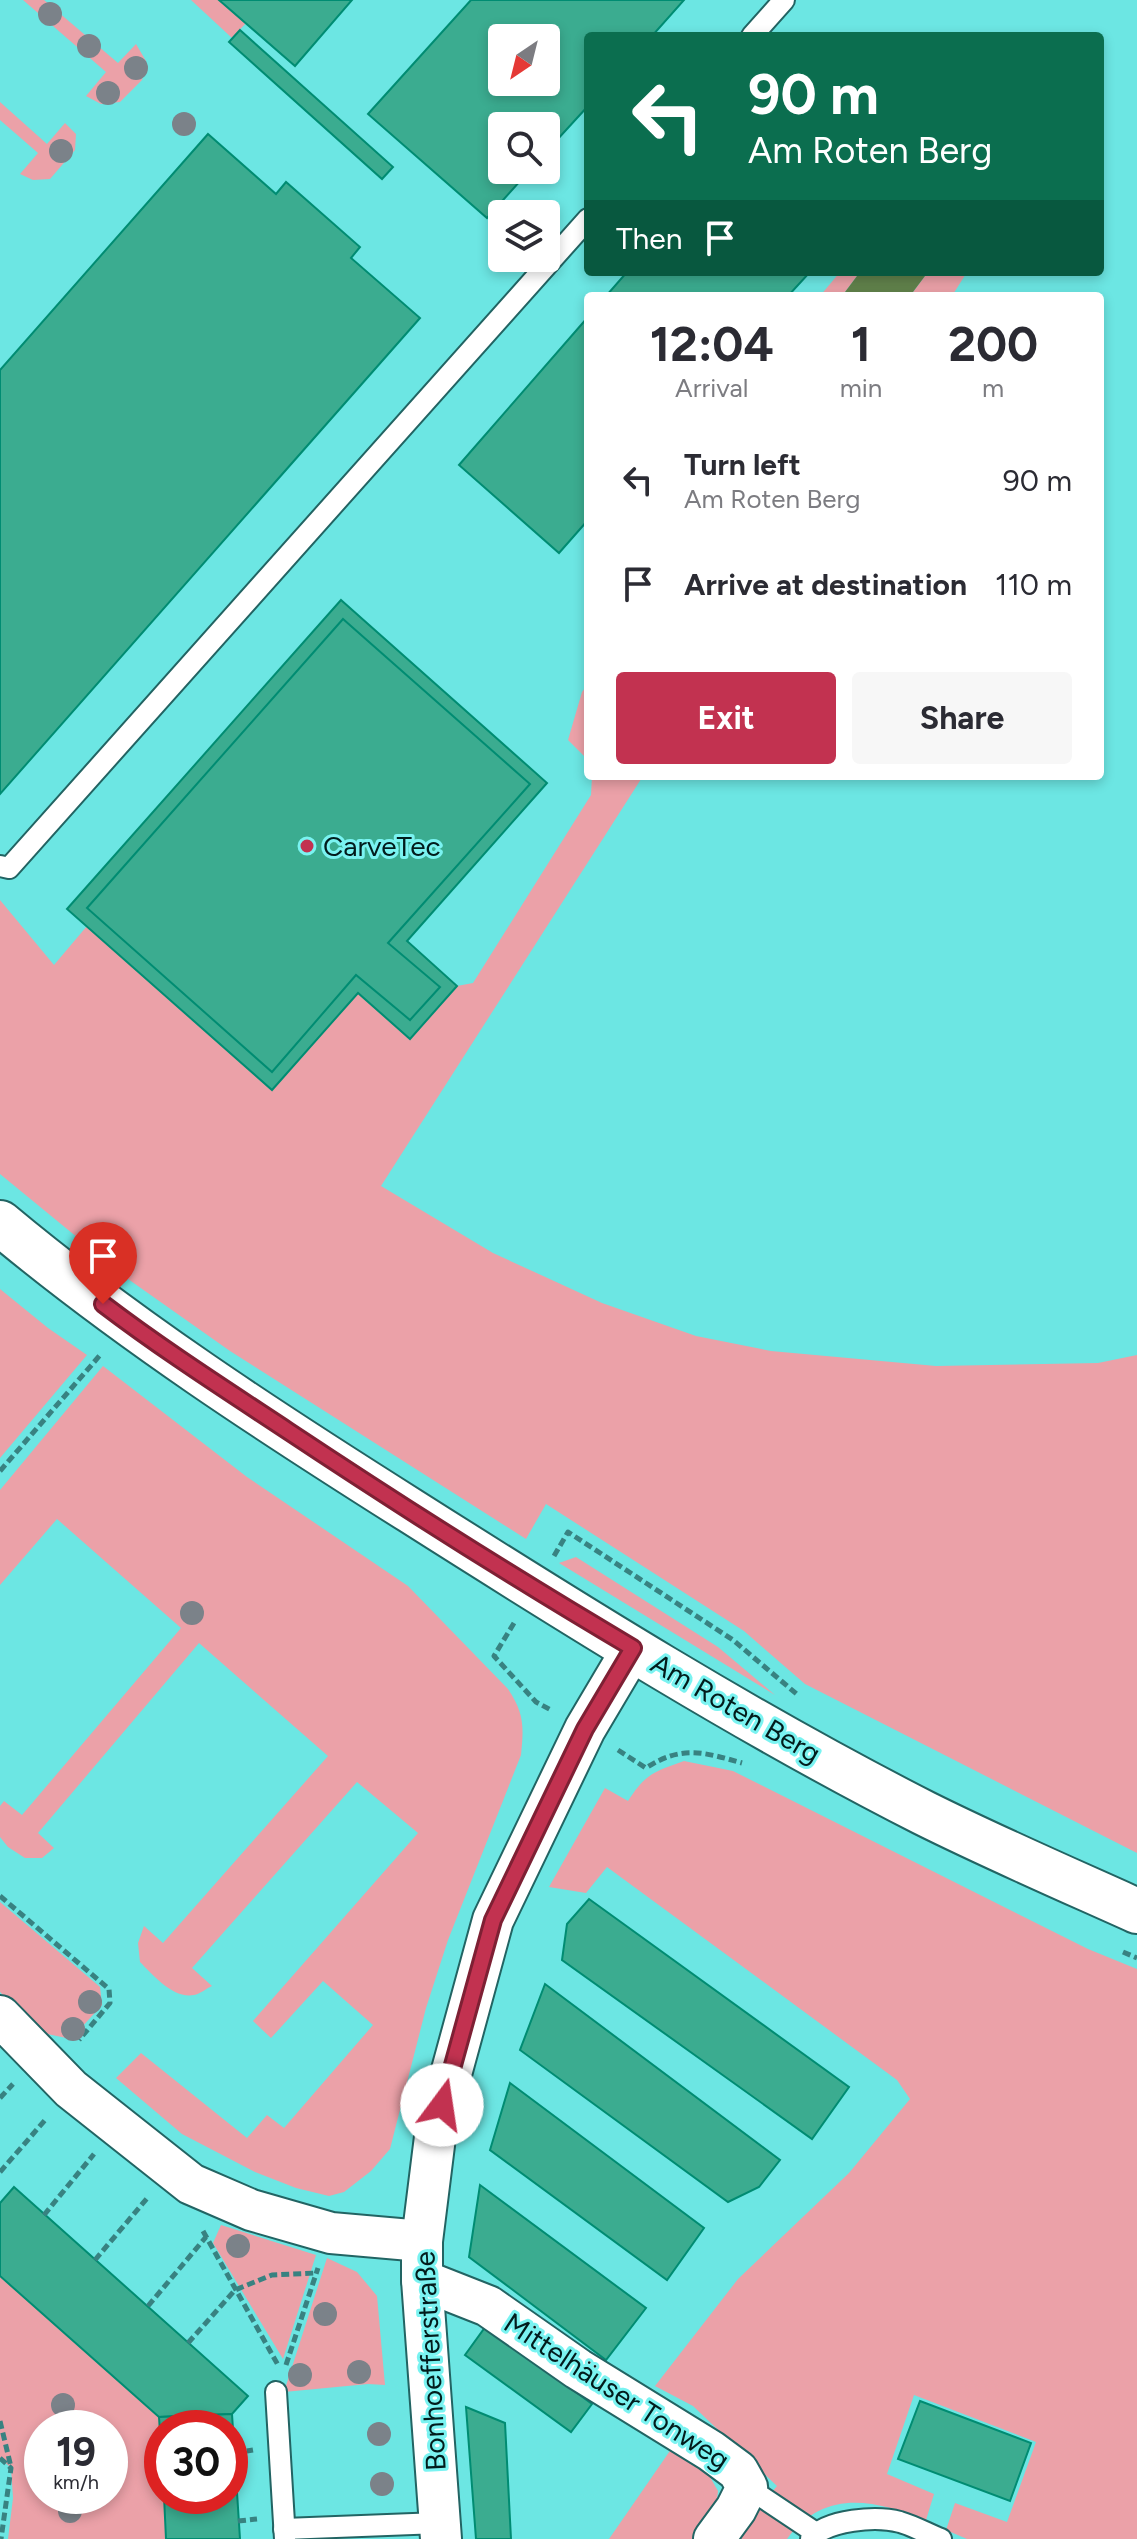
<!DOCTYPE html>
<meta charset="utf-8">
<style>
:root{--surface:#fff;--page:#f7f7f7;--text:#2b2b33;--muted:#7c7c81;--accent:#c23250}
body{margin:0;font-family:Figtree,sans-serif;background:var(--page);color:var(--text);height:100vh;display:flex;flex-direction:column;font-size:30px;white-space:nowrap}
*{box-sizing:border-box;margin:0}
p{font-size:26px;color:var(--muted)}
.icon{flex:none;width:44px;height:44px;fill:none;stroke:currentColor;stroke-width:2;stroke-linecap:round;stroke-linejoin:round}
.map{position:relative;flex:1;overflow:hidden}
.details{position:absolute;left:584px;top:292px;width:520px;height:488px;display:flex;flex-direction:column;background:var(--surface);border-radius:8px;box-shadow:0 4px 12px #0003}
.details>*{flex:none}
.guide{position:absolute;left:584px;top:32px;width:520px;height:244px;border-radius:8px;box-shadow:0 4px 12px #0003;background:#0b6e4f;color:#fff;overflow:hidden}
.needle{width:52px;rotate:215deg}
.buttons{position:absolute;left:488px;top:24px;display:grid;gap:16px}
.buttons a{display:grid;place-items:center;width:72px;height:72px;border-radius:8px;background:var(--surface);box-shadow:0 4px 12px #0003;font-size:40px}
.speed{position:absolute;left:24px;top:2410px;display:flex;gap:16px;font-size:40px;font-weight:700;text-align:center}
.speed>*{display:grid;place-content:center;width:104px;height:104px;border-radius:50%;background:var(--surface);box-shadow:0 4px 12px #0003;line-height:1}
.speed small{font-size:20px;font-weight:400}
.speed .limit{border:12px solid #d22;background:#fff;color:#111}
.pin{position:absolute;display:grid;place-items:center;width:68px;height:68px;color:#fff;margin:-82px -34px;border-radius:50% 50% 50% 0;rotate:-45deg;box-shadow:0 0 8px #0007}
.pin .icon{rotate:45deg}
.me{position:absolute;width:88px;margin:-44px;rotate:14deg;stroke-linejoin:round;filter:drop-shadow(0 0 6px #0008)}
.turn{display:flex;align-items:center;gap:28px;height:168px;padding:0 32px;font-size:36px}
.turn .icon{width:104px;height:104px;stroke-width:2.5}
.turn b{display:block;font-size:56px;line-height:68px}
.then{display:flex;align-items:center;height:76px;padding:0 32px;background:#0003;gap:16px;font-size:30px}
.eta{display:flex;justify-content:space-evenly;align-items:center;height:136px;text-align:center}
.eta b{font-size:48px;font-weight:700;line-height:56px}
.primary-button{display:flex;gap:16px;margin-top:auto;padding:16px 32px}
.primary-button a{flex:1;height:92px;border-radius:8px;background:var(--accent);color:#fff;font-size:32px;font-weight:700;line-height:92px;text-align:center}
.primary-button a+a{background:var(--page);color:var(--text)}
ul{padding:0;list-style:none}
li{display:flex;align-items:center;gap:24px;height:104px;padding:0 32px}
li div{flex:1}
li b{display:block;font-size:30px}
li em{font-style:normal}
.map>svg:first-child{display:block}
.green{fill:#eba1a8;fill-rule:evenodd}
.water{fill:#61824b}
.building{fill:#3bac90;stroke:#008c72;stroke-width:2;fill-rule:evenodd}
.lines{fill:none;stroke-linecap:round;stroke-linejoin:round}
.service-casing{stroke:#226463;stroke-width:24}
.minor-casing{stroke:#226463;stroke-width:44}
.secondary-casing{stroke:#226463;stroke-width:48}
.path{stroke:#388281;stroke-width:5;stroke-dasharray:8 4;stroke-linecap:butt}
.service{stroke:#fff;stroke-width:20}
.minor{stroke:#fff;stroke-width:40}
.secondary{stroke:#fff;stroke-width:44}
.tree{fill:#7b8289}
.route-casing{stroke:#7e2034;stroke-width:20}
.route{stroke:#c23250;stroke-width:14}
.poi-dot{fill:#c23250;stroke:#7af3f1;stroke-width:3}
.labels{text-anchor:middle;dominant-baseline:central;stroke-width:6;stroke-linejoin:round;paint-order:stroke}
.poi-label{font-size:28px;fill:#021c1c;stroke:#7af3f1;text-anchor:start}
.street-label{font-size:28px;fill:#021c1c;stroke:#7af3f1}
</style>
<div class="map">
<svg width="1137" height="2539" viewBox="0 0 1137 2539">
<rect width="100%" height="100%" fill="#6ce6e3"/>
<g class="green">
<path d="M23,0H44L118,63L136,44L146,61L142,80L120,102L101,104L86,96L106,72Z"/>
<path d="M191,0H219L246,23L232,38Z"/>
<path d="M0,102L47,144L65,123L76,134L75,150L50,179L33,180L20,174L38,153L0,120Z"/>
<path d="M840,272H860L842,296H820Z"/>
<path d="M928,272H967L952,296H910Z"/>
<path d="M588,684V760L568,740L582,692Z"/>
<path d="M592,776H643L381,1186L493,1253L602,1303L696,1336L771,1351L936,1366L1098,1363L1137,1355V1853L805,1684L744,1631L546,1504L526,1539L230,1351L128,1279L0,1174V900L54,965L87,926L272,1089L358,993L411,1038L457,986L473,983L591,795Z"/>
<path d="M0,1289L48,1328L87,1355L0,1458Z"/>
<path d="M103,1366L247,1477L408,1586L508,1689C524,1713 524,1726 521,1755L448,1940L426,2008L390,2149L371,2171L344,2192L329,2196L296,2188L255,2172L182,2134L116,2078L141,2053L247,2138L267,2115L284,2128L373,2025L323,1981L271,2038L253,2021L418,1833L357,1782L192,1968L212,1986C207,1988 200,1994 194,1995C173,1999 153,1975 140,1962L138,1943L144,1926L163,1943L328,1756L199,1643L38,1833L54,1848L42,1858H25L8,1847L0,1837V1806L4,1801L22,1815L181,1628L57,1519L0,1585V1490Z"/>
<path d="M576,1557L718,1647L775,1695L559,1563Z"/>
<path d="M684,1761L733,1771L1088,1949L1137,1969V2539H967L946,2530L955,2503L1007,2522L1036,2442L914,2395L887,2474L934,2494L926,2520C874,2500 825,2488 787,2539H733L777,2486L693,2406L655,2386L738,2279L849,2173L910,2099L897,2080L607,1867L586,1893L549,1887L605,1788L628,1801C646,1773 654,1772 684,1761Z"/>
<path d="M0,1902L100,1987L102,2005L71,2039L38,2032L0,1992Z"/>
<path d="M221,2225L316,2255L283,2359L213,2243Z"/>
<path d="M327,2258L357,2272L377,2296L385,2385L368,2384L284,2392Z"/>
<path d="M0,2276L159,2417L162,2496H164L166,2539H8L13,2498L11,2468L0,2458ZM42,2428H110V2496H42Z"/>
<path d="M674,2445L702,2463L718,2491L715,2516L699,2539H609Z"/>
</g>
<path class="water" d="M860,272H928L910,296H842Z"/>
<g class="building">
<path d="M219,0H352L295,66Z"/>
<path d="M471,0H684L652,36H588V106L546,152V126H502V170H530L487,218L368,114ZM502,38H546V82H502Z"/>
<path d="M240,30L393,167L382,179L229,42Z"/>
<path d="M208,134L276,194L286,182L360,247L351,258L420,318L0,794V370Z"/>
<path d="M627,272H810L788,296H606Z"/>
<path d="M588,317V520L559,553L459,465Z"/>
<path d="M341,600L547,783L407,941L457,986L410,1039L358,993L272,1090L67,909Z"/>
<path d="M343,619L530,784L388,943L440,987L410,1020L356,975L272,1072L87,908Z"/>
<path d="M589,1899L849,2087L812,2139L562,1960L567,1924Z"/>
<path d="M545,1984L780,2160L759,2187L728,2202L520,2050Z"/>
<path d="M510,2083L704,2228L667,2280L490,2150Z"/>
<path d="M480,2185L646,2308L606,2360L469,2257Z"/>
<path d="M14,2187L248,2396L232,2414L159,2417L0,2276V2203Z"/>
<path d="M486,2326L592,2404L571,2432L465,2355Z"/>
<path d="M920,2401L1031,2443L1010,2501L898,2459Z"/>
<path d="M466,2407L505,2423L511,2539H476Z"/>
<path d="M232,2414L240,2539H166L164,2496H230V2428H162V2463L159,2417Z"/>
</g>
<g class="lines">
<defs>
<g id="service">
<path d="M752,36L784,0"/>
<path d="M0,866L9,868L588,219"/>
<path d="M276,2392L285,2539"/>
<path d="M747,2487L816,2533"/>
<path d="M284,2529L439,2523"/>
<path d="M811,2539C827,2519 877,2516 900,2522C914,2526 928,2534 941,2539"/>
</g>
<g id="minor">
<path d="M0,2016L71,2089L191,2184L251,2210L331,2233L422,2241"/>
<path d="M422,2280L488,2306L578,2369L711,2451L738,2471L747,2487L736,2509L714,2539"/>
<path d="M441,2539L422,2280V2241L436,2129L493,1920L585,1729L633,1648"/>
</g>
<path id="secondary" d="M0,1223C128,1330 270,1422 411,1511C578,1617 747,1723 924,1813C994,1848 1066,1879 1137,1911"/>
</defs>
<use href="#service" class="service-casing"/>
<use href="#minor" class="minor-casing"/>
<use href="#secondary" class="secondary-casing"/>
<g class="path">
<path d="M0,1471L101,1354"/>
<path d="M554,1556L568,1532L733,1640L799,1696"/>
<path d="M514,1623L494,1656L536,1702L551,1710"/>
<path d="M618,1750L646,1768C681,1745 704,1752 742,1763"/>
<path d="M0,1896L109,1989L110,2003L79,2040"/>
<path d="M1123,1952L1137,1958"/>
<path d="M0,2098L13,2084"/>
<path d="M0,2172L46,2119"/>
<path d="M44,2215L94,2154"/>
<path d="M203,2231L278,2365"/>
<path d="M95,2260L149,2196"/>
<path d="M148,2306L206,2237"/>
<path d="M188,2343L235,2290L272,2275L316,2273"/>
<path d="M286,2365L318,2268"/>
<path d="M0,2421L11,2467"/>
<path d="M235,2453L253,2450"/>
<path d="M0,2458L11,2468L1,2539"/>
<path d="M238,2521L257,2519"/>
</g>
<use href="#service" class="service"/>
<use href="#minor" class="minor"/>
<use href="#secondary" class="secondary"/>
</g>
<g class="tree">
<circle cx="50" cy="14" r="12"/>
<circle cx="89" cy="46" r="12"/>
<circle cx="136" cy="68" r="12"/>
<circle cx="108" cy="93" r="12"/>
<circle cx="184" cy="124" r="12"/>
<circle cx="61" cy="151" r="12"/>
<circle cx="192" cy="1613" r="12"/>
<circle cx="90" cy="2002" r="12"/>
<circle cx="73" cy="2029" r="12"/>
<circle cx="238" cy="2246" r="12"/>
<circle cx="325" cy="2314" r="12"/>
<circle cx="359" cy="2372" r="12"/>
<circle cx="300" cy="2375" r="12"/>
<circle cx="63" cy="2405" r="12"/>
<circle cx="379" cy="2434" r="12"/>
<circle cx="382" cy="2484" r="12"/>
<circle cx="70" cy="2511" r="12"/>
</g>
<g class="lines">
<defs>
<path id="route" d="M103,1304C162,1349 226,1390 288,1431C401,1506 516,1579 633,1648L585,1729L493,1920L442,2105"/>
</defs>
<use href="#route" class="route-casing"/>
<use href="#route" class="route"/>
</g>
<circle class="poi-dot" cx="307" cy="846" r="8"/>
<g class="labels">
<g class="poi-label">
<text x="323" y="846">CarveTec</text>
</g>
<g class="street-label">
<text transform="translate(736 1708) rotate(30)">Am Roten Berg</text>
<text transform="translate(430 2361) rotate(-93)">Bonhoefferstraße</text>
<text transform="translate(617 2391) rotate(33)">Mittelhäuser Tonweg</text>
</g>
</g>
</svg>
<div class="buttons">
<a><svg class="needle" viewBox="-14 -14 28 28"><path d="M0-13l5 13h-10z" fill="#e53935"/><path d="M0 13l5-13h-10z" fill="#7c7c81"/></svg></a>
<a><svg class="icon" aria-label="search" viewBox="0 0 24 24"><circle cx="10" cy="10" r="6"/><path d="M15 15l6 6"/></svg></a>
<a><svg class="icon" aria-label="layers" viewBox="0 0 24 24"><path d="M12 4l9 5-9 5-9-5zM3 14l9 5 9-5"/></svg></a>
</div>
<div class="speed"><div>19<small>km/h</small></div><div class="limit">30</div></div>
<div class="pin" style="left:103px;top:1304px;background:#d93025"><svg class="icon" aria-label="arrive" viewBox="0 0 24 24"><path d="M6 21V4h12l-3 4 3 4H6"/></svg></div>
<svg class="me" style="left:442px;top:2105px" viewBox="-20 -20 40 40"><circle r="19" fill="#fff"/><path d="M0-13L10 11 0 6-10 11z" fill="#c23250"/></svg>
<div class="guide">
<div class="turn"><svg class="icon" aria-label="left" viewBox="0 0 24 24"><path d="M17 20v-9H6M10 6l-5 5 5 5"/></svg><div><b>90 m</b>Am Roten Berg</div></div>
<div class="then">Then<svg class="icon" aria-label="arrive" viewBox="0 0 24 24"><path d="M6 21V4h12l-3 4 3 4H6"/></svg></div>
</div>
<section class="details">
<div class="eta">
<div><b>12:04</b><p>Arrival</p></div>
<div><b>1</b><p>min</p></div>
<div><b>200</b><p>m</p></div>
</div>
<ul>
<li><svg class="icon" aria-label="left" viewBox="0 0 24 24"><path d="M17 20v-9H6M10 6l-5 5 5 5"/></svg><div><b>Turn left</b><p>Am Roten Berg</p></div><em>90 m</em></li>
<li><svg class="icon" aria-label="arrive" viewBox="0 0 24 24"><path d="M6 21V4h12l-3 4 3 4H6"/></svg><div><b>Arrive at destination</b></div><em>110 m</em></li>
</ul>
<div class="primary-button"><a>Exit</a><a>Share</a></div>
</section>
</div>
